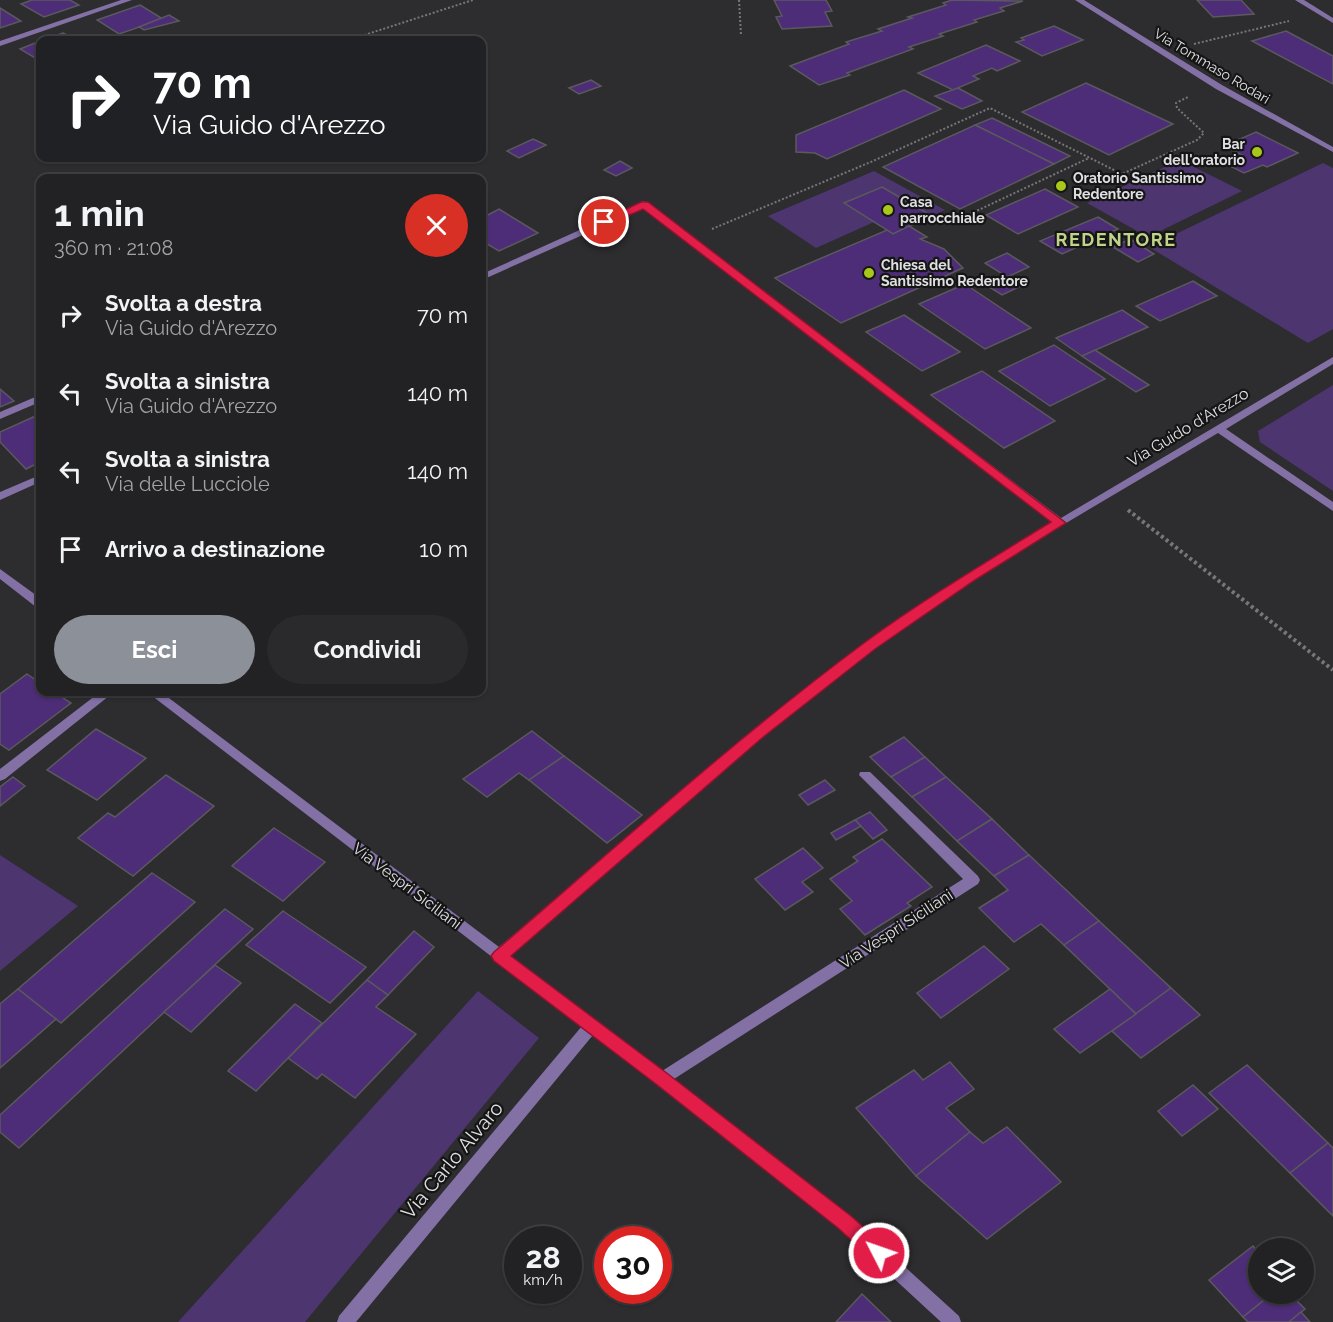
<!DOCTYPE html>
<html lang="it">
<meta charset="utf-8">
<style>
:root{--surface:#222123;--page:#2a292b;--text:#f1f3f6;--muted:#a2a3a6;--line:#3f3e41;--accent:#8c9099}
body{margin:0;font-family:Raleway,sans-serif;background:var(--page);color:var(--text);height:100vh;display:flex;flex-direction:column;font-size:22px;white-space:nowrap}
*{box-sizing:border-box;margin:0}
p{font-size:20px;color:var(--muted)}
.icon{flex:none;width:33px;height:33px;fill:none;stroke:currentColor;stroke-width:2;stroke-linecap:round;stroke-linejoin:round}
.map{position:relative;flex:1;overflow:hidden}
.panel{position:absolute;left:36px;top:174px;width:450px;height:522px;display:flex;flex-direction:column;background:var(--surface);border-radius:12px;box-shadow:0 2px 4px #0004,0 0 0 2px var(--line)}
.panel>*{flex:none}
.hud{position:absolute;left:36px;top:36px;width:450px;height:126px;border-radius:12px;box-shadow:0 2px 4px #0004,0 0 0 2px var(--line);background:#202124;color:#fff;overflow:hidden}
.tools{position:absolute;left:1248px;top:1238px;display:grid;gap:12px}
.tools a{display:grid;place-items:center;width:66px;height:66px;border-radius:50%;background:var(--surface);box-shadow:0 2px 4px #0004,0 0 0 2px var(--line);font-size:30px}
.speed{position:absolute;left:504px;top:1226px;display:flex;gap:12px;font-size:30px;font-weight:700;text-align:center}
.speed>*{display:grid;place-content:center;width:78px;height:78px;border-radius:50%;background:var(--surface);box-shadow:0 2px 4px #0004,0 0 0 2px var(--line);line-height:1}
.speed small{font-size:15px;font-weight:400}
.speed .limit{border:9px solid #d22;background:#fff;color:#111}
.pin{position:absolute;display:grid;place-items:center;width:51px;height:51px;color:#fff;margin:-26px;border:3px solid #fff;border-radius:50%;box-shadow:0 2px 6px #0007}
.me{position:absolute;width:66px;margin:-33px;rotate:311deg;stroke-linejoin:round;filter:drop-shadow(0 0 4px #0008)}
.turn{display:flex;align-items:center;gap:21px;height:126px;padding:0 18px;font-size:27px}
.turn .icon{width:78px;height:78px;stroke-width:2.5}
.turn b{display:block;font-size:42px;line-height:51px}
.round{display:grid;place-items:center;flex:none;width:63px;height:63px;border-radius:32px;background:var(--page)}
.head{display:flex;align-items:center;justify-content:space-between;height:102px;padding:0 18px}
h1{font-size:36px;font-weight:700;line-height:45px}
.action{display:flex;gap:12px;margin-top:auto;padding:12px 18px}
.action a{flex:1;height:69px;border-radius:36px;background:var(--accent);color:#fff;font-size:24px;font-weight:700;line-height:69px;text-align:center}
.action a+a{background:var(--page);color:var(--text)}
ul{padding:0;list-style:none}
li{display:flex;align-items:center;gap:18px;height:78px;padding:0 18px}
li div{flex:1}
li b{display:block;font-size:22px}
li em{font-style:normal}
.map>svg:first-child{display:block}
.green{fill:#4d366f}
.building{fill:#4d2d77;stroke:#5a595d;stroke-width:1.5}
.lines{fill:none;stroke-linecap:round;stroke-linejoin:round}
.path-far1{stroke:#777679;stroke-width:2;stroke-dasharray:2 2;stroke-linecap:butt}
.path{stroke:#777679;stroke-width:4;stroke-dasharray:3 3;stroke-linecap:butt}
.lane{fill:#8370a5;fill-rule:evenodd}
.street{fill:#8370a5;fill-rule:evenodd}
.route{fill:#e11d48;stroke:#92132f;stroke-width:1.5}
.poi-dot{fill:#a9c71b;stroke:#151516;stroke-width:2}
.labels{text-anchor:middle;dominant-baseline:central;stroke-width:4.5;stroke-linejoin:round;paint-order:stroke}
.far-street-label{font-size:14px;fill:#e0dfe1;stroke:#151516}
.far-poi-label{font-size:14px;font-weight:bold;fill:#e0dfe1;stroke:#151516;text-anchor:start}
.street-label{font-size:16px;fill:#e0dfe1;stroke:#151516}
.far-district-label{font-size:18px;font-weight:bold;letter-spacing:1.5px;fill:#c0d388;stroke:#151516}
.near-street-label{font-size:20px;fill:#e0dfe1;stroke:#151516}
</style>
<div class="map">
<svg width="1333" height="1322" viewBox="0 0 1333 1322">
<rect width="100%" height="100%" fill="#2d2c2f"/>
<g class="green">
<path d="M1180,160L1242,191L1148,237L1087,203Z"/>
<path d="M1323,163L1333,168V329L1308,343L1149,247Z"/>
<path d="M874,171L945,210L932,216L882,187L844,203L874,222L816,248L768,216Z"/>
<path d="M1333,385V491L1260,442L1258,431Z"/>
<path d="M0,855L78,906L0,971Z"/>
<path d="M478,991L539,1038L305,1322H178Z"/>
</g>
<g class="building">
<path d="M32,0H70L79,5L44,17L21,4Z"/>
<path d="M774,0H826L832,11L825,12L832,26L782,29L776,17L782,16Z"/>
<path d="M952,0L1023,1L1000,8L1004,11L974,20L977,22L939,34L943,36L909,47L913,49L847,73L850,75L819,85L790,66L849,44L846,42L882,31L878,29L912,18L908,17L946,5L943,3Z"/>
<path d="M1197,0H1241L1254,14L1213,17Z"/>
<path d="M140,5L163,19L119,34L97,20Z"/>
<path d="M0,8L21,21L0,28Z"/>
<path d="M169,15L179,21L144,30L139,27Z"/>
<path d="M1054,26L1083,40L1042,56L1016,42L1024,40L1021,38Z"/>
<path d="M1286,31L1333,56V84L1252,41Z"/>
<path d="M63,33L76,40H42Z"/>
<path d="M40,41V61L20,49Z"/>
<path d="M986,45L1020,61L997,71L992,68L973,76L979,79L953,90L918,73Z"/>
<path d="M591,80L601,86L579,94L569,88Z"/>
<path d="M1086,83L1173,124L1109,155L1022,112Z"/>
<path d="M958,88L982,101L962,109L935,96Z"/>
<path d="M904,90L941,109L827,159L815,153L796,152V135Z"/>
<path d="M992,118L1070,156L1054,164L975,125Z"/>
<path d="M975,125L1054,164L960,209L883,167Z"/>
<path d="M1256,132L1298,153L1267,167L1263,165L1244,173L1224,163L1242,155L1224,146Z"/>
<path d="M533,139L546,145L519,158L507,151Z"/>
<path d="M620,161L632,168L616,176L604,170Z"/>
<path d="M882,187L932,216L893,234L844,203Z"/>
<path d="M1045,189L1078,207L1018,234L986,215Z"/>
<path d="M499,209L538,233L499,251L482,241V218Z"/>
<path d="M1098,217L1118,229L1062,254L1040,241Z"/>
<path d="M909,226L927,237L920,239L944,249L963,268L841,323L775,278L887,230L893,234Z"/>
<path d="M1130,239L1154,254L1138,262L1113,247Z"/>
<path d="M1007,253L1029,267L1007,277L985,263Z"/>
<path d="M1009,279L1021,286L1002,295L991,288Z"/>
<path d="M1193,281L1217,296L1160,321L1136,306Z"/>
<path d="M965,284L1031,328L985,349L919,304Z"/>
<path d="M1122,310L1148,327L1082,356L1056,338Z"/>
<path d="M904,315L960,352L922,371L866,332Z"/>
<path d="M1054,345L1105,379L1050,406L999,371Z"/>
<path d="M1095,350L1149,385L1136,392L1082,356Z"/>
<path d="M982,371L1055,421L1004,448L931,395Z"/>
<path d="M0,389L14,401L0,407Z"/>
<path d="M40,414V462L26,469L0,442V432Z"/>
<path d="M27,674L40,683V692H54L71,703L9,750L0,744V694Z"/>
<path d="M96,729L146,758L97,800L47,770Z"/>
<path d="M532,731L564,756L529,780L519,773L487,797L463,779Z"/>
<path d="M904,737L925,757L891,777L870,757Z"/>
<path d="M564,756L642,815L607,843L529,780Z"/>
<path d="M925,757L946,777L912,797L891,777Z"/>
<path d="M166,775L214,806L133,876L78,838L108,813L115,817Z"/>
<path d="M13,777L25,786L0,806V787Z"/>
<path d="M946,777L992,819L957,841L912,797Z"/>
<path d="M825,780L835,790L808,805L799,795Z"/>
<path d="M870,812L887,830L873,839L855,820Z"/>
<path d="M992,819L1029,855L994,876L957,841Z"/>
<path d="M855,820L861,826L836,840L831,833Z"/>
<path d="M274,828L325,862L283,901L232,866Z"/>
<path d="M882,839L932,887L907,903L911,906L865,935L840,909L852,901L830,879L858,861L853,857Z"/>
<path d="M803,848L823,868L802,882L813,892L785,910L755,879Z"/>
<path d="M1029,855L1099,921L1064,945L1041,924L1014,942L979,908L1008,890L994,876Z"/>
<path d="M152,873L195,902L61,1023L18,989Z"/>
<path d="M225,909L253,929L19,1148L0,1132V1115Z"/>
<path d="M283,911L366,967L330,1003L246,945Z"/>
<path d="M1099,921L1171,988L1136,1014L1064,945Z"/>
<path d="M414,931L434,947L388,995L367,980Z"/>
<path d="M984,946L1009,969L941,1018L917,993Z"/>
<path d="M215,965L241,983L191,1032L164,1012Z"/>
<path d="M367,980L388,995L376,1007L416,1034L355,1098L322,1074L317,1079L288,1058Z"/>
<path d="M1171,988L1200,1015L1141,1058L1112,1031Z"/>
<path d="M18,989L56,1019L0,1068V1004Z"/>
<path d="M1110,989L1136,1014L1080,1053L1054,1029Z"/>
<path d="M295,1004L322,1023L256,1091L228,1071Z"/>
<path d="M950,1062L974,1089L946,1108L970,1132L916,1176L856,1108L914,1070L923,1080Z"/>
<path d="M1247,1065L1328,1143L1290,1173L1209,1093Z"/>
<path d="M1193,1085L1218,1109L1182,1136L1158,1111Z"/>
<path d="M1007,1127L1061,1182L987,1239L916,1176L970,1132L983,1143Z"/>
<path d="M1328,1143L1333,1148V1216L1290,1173Z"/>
<path d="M1253,1246L1258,1252V1293H1273L1243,1317L1209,1280Z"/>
<path d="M1273,1293H1289L1305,1309L1289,1322H1248L1243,1317Z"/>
<path d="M862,1294L891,1322H836Z"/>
<path d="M1301,1312L1310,1322H1289Z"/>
</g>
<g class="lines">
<g class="path-far1">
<path d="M739,0L741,35"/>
<path d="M349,40L473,0"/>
<path d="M1194,44L1289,21"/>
<path d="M970,214L1089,158"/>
<path d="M712,229L873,161L990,108L1122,174L1197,140L1204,133L1177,108L1176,103L1188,97"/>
</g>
<path class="path" d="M1128,510L1333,670"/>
<g class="lane">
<path d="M1295,0H1304L1333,18V23Z"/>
<path d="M40,395V402L0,419V412Z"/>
</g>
<g class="street">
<path d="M121,0H132L0,46V41Z"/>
<path d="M1075,0H1084L1222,85L1333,147V152L1216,89Z"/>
<path d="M644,201L1061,518L1333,357V364L1226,429L1333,502V511L1218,433C1102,503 982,568 873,650C747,744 629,852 510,955L662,1071L963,879L859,775L860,772H870L978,876L980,880L978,884L674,1079L850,1217L959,1316L961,1322H941L838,1227L593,1035L356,1322H337L339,1316L582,1026L147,692H161L499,947C620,844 738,737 866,643C926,599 989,561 1052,523L643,208L482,280V274Z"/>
<path d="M40,475V482L0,500V492Z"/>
<path d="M0,569L40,598V608L36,607L0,579Z"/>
<path d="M100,692H114L5,779L0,781V769Z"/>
</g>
</g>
<path class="route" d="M641,202H648L1066,523L975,580L875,649L762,738L511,956L668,1074L851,1216L886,1247L889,1253L886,1260L879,1262L873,1260L838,1228L656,1084L494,961L491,956L494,952C616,847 735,739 864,643C924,599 988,561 1051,522L643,209L607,225L599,222Z"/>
<g class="poi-dot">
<circle cx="1257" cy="152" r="6"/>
<circle cx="1061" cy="186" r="6"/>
<circle cx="888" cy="210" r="6"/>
<circle cx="869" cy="273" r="6"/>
</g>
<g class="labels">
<g class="far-street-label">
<text transform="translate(1212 66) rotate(31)">Via Tommaso Rodari</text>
</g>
<g class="far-poi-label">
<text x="1245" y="144" text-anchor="end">Bar<tspan x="1245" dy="16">dell'oratorio</tspan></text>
<text x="1073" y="178">Oratorio Santissimo<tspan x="1073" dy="16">Redentore</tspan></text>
<text x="900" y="202">Casa<tspan x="900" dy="16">parrocchiale</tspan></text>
<text x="881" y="265">Chiesa del<tspan x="881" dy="16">Santissimo Redentore</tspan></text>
</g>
<g class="street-label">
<text transform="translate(1188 427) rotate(-31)">Via Guido d'Arezzo</text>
<text transform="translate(407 886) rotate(37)">Via Vespri Siciliani</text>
<text transform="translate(896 929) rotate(-33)">Via Vespri Siciliani</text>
</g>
<g class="far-district-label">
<text x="1116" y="239">REDENTORE</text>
</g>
<g class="near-street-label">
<text transform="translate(452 1160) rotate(-50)">Via Carlo Alvaro</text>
</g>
</g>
</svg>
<div class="tools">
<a><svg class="icon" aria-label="layers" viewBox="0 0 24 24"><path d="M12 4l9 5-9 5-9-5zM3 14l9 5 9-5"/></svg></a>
</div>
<div class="speed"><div>28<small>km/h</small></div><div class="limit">30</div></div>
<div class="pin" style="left:604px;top:222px;background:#d93025"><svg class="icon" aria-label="arrive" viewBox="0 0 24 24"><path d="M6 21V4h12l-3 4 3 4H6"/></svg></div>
<svg class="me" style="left:879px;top:1253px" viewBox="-20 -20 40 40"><circle r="17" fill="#e11d48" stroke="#fff" stroke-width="3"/><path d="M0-11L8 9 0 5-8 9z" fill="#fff"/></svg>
<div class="hud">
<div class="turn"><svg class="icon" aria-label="right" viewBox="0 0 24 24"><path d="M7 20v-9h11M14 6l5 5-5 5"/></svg><div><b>70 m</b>Via Guido d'Arezzo</div></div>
</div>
<section class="panel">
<div class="head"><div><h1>1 min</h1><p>360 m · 21:08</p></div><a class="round" style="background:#d93025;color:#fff"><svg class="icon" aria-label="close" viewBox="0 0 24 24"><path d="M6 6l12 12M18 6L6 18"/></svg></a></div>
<ul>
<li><svg class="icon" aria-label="right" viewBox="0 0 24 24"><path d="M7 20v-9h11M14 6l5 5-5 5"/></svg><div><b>Svolta a destra</b><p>Via Guido d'Arezzo</p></div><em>70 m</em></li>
<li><svg class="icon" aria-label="left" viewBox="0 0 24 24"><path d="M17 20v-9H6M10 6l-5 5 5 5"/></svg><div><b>Svolta a sinistra</b><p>Via Guido d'Arezzo</p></div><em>140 m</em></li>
<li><svg class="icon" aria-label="left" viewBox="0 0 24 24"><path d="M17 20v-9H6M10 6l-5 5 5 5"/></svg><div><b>Svolta a sinistra</b><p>Via delle Lucciole</p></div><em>140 m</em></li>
<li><svg class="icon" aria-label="arrive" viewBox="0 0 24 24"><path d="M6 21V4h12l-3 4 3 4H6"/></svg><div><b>Arrivo a destinazione</b></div><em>10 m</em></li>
</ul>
<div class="action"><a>Esci</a><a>Condividi</a></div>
</section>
</div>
